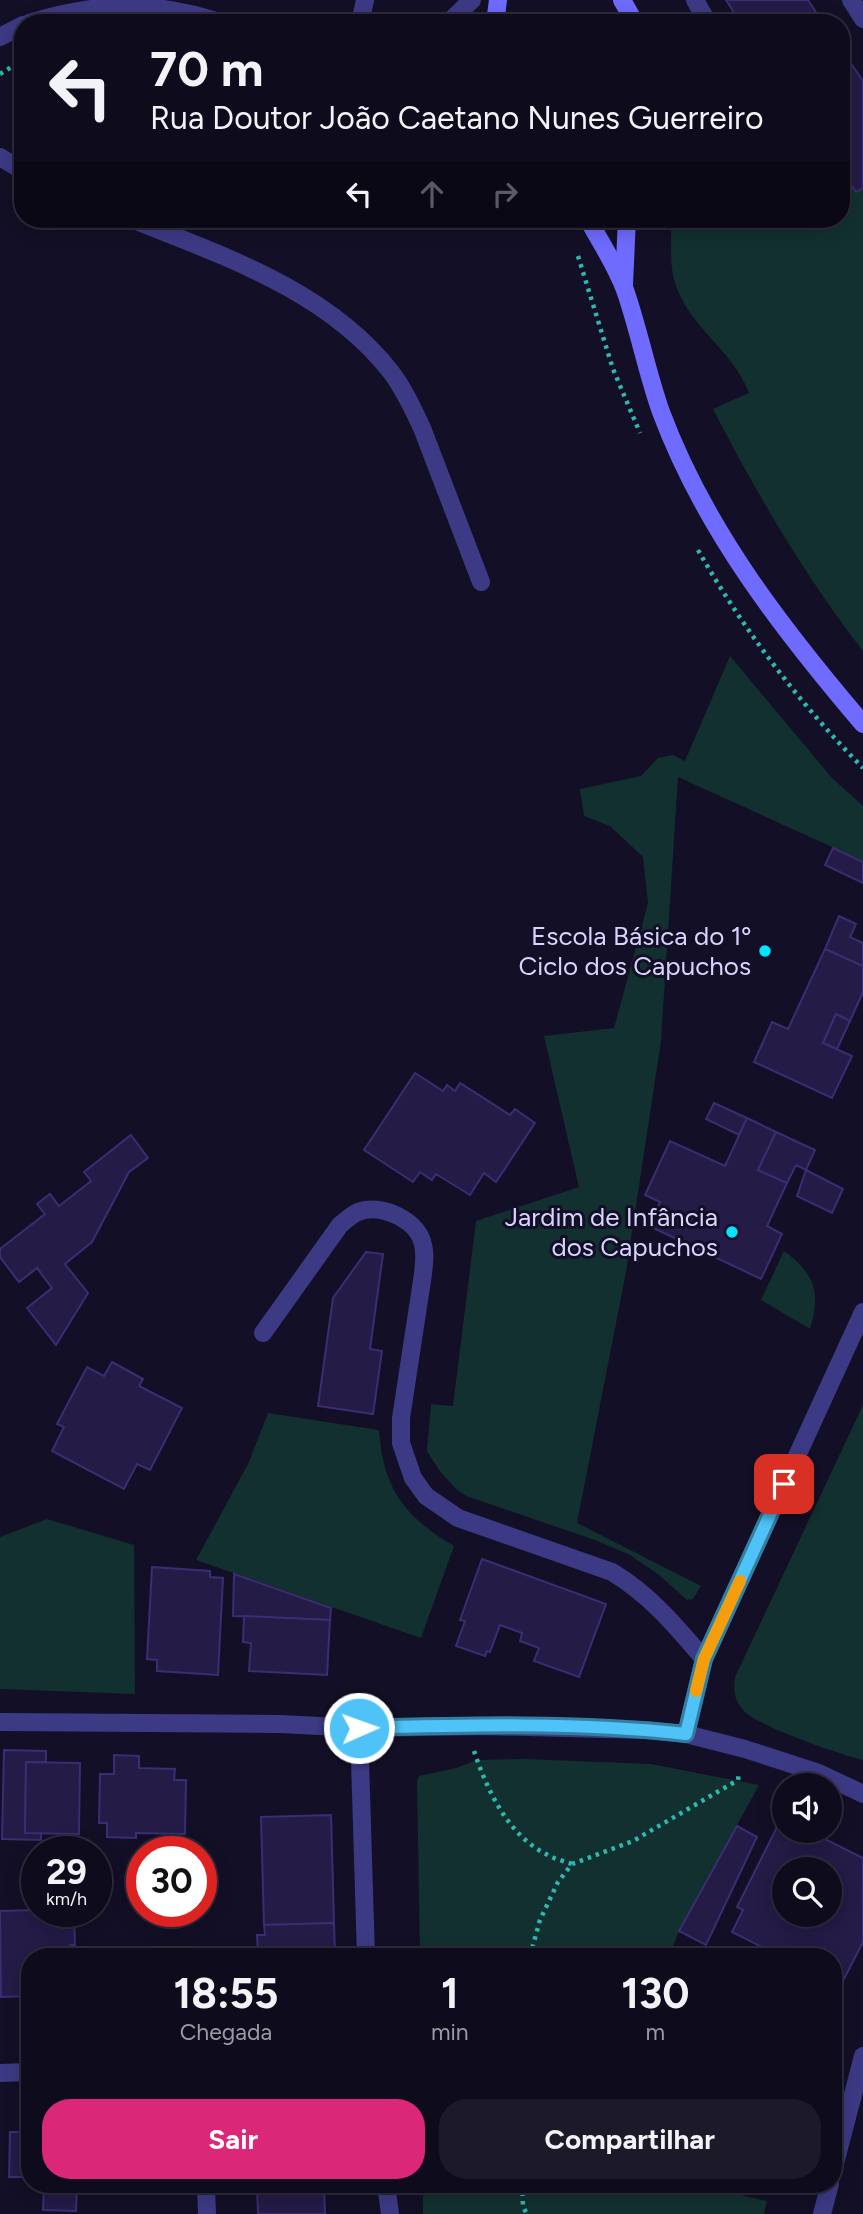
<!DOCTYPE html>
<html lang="pt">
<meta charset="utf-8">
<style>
:root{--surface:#0e0b1c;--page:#1c1929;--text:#f1f3f6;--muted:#9b9ba3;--line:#2e2b3b;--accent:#db2777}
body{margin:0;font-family:Figtree,sans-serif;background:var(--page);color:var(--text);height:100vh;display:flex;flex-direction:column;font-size:26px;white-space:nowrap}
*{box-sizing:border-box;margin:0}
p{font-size:23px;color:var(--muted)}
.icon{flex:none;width:38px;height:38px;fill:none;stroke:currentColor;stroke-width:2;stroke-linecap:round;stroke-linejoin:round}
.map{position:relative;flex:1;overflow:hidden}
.drawer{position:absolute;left:21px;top:1948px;width:821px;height:245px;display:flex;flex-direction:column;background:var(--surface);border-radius:28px;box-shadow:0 4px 18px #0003,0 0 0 2px var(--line)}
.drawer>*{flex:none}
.top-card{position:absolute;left:14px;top:14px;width:836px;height:214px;border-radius:28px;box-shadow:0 4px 18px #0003,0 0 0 2px var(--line);background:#0e0b1c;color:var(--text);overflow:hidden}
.tools{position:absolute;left:772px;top:1773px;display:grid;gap:14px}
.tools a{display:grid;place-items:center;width:70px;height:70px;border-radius:50%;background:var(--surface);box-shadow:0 4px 18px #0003,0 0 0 2px var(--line);font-size:35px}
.speed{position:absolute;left:21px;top:1836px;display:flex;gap:14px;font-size:35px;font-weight:700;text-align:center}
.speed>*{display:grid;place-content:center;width:91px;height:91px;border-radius:50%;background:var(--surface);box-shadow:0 4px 18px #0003,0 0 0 2px var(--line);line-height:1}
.speed small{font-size:18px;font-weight:400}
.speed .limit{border:10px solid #d22;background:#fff;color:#111}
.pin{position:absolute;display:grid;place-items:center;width:60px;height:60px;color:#fff;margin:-30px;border-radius:14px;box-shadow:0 4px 10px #0006}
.me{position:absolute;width:77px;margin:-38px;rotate:88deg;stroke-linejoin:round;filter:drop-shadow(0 0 5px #0008)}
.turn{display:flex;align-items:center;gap:24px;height:147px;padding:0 21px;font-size:32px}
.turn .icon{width:91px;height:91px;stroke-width:2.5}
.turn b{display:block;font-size:49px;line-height:60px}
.lanes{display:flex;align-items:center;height:66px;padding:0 21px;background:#0003;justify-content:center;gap:35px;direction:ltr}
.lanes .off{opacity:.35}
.eta{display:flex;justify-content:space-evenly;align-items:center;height:119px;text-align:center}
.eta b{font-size:42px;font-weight:700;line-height:49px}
.button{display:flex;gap:14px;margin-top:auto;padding:14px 21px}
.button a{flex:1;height:80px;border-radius:28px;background:var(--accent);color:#fff;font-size:28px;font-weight:700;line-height:80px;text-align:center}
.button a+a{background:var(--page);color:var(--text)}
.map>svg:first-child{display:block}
.green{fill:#12302f}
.building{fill:#241b47;stroke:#3b2d73;stroke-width:2;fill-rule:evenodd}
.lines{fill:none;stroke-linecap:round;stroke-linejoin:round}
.path{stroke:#2fb8b0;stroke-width:4.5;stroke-dasharray:3.5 5;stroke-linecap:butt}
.lane{stroke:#3d3a85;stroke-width:18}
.street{stroke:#3d3a85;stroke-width:18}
.secondary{stroke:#6f6bff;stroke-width:18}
.route-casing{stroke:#337fa1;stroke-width:18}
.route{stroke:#4fc3f7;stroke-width:12}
.slow{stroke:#f59e0b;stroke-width:12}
.poi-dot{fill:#00e5ff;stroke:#130f26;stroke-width:2.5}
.labels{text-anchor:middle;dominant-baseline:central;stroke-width:6;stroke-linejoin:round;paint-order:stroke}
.poi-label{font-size:26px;fill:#d9d4ff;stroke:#130f26;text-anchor:end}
</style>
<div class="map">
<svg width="863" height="2214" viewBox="0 0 863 2214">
<rect width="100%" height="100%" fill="#130f26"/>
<g class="green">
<path d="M844,175L856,192L863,188V651C804,575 757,494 713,409L749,393C733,349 686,326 674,279C669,261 672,238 671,219H842V177Z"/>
<path d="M730,656L832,778L863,806V861L678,777L661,1041L626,1272L577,1523L701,1586L693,1599L687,1600L658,1574L630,1555L595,1540L466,1496L456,1489L439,1470L427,1451L431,1404L453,1406L476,1221L579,1187L544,1036L614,1028L648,903L643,857L610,826L584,816L580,789L641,776L658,758L673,755L685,761Z"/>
<path d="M784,1251C815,1274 821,1292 810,1329L761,1300Z"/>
<path d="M863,1405V1760C839,1754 761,1727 745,1712C734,1701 733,1691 735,1677Z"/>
<path d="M268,1413L379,1430C383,1489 405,1517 454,1546L421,1638L196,1560L248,1464Z"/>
<path d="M47,1519L134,1545L135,1694L0,1689V1537Z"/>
<path d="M525,1759L651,1764L759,1785L679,1931L669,1956H420L417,1781L419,1776L456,1768L477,1760Z"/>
<path d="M423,2184H691L767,2201L764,2214H423Z"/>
</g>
<g class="building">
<path d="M726,0H808L823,23H741Z"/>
<path d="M844,53L863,81V188L856,192L842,171V54Z"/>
<path d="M833,848L863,862V883L825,865Z"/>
<path d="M839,916L856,924L850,937L863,943V966L825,949Z"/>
<path d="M825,949L863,966V992L850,1021L836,1014L823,1043L852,1056L832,1098L754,1062L772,1022L788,1029Z"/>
<path d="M836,1014L850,1021L837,1049L823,1043Z"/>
<path d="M415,1073L443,1091L447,1085L455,1091L460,1083L510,1115L515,1109L535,1123L496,1182L484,1173L470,1195L436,1174L432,1180L420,1172L413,1182L364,1150Z"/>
<path d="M714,1103L747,1118L739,1135L706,1119Z"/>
<path d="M747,1118L776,1132L758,1170L787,1183L767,1226L782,1234L761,1279L649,1226L660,1202L645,1195L670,1141L725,1166Z"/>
<path d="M776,1132L815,1150L806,1170L796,1165L787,1183L758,1170Z"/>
<path d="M131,1135L148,1158L129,1172L92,1242L65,1264L88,1293L56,1345L27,1308L52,1288L37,1268L19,1282L0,1257V1249L45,1214L37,1204L50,1194L59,1206L91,1181L84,1172Z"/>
<path d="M806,1170L843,1189L832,1213L797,1196Z"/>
<path d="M366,1252L383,1254L370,1349L382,1351L373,1414L318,1406L333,1298Z"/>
<path d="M112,1362L143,1379L139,1386L182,1408L150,1470L137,1464L124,1489L52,1451L64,1427L57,1424L87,1367L104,1376Z"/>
<path d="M482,1559L606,1604L579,1677L534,1661L539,1648L520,1641L522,1633L500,1625L490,1652L487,1651L485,1656L456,1646L465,1621L460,1620Z"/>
<path d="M152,1567L210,1571V1577L223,1578L218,1675L157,1671V1660L147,1659Z"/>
<path d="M234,1574L331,1608L330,1620L233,1616Z"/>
<path d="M244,1616L330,1620L327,1675L249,1671L251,1643L243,1642Z"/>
<path d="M4,1750L46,1751V1762H26L25,1833H41V1840L2,1839Z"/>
<path d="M114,1755L139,1756V1768L175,1769L174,1780H186L185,1834L136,1833V1838L107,1837V1823H99L100,1774H114Z"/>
<path d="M26,1762L80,1763L79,1834L25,1833Z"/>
<path d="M331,1815L334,1923L264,1925L261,1817Z"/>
<path d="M779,1823L784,1825V1830H794L808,1837L811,1832L863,1858V1942L843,1981L833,1976V1956H780L732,1932L743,1910L737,1907ZM784,1869H830V1914H784Z"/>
<path d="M737,1826L757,1837L706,1945L679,1931Z"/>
<path d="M37,1910L74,1911L75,1945H70V1956H30V1996L1,1997L0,1911Z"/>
<path d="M334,1923L335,1956H258L257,1935H265L264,1925Z"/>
<path d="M10,2132H30V2177H9Z"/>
<path d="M44,2184H77L76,2211L43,2210Z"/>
<path d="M257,2184H324V2185L257,2187Z"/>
<path d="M324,2185L325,2214H258L257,2187Z"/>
</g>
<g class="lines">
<g class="path">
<path d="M386,23L404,21V23"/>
<path d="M0,74L23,60"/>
<path d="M578,256L613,369L640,433"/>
<path d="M698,550C743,629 799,703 863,768"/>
<path d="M474,1751C487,1790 508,1835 546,1854C554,1859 564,1861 572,1864"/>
<path d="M530,1956L540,1920L558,1882L572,1864L633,1841L738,1780L739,1773"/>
<path d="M522,2184L523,2207L527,2214"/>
</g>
<g class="lane">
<path d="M695,0L708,23"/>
<path d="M0,157L23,171"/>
<path d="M131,219C223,256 327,290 391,372C404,389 413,409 422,428L481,582"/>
</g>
<g class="street">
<path d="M851,0L863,19"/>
<path d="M29,23C97,2 154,0 222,23"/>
<path d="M360,23L365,0"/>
<path d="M448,23L472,0"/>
<path d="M0,37L23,25"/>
<path d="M263,1333L340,1225C345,1221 351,1215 358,1212C380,1203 415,1219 422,1241C426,1252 424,1263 423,1274L401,1418V1443L413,1478L426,1496L458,1518L612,1572C650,1595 675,1625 704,1659"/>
<path d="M0,1722L280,1724L359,1728L484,1726L645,1730L686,1734L745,1749L819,1773L863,1794"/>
<path d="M359,1728L366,1956"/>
<path d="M686,1734L704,1659L863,1312"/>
<path d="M0,2073L30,2072"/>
<path d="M833,2171L863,2056"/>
<path d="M206,2184L207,2214"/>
<path d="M386,2184L390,2214"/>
<path d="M822,2214L830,2184"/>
</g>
<g class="secondary">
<path d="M622,0L635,23"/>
<path d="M495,23L498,0"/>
<path d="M588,219C600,242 616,265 625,290C639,330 647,373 661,412C705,530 783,630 863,724"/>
<path d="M624,284L627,219"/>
</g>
</g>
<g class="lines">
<defs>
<path id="route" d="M359,1728C466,1725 580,1722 686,1734L704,1659L784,1484"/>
</defs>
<use href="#route" class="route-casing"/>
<use href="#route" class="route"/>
<path class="slow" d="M696,1691L704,1659L740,1581"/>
</g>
<g class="poi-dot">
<circle cx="765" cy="951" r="7"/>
<circle cx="732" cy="1232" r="7"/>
</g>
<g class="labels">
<g class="poi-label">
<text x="751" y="936">Escola Básica do 1º<tspan x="751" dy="30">Ciclo dos Capuchos</tspan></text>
<text x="718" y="1217">Jardim de Infância<tspan x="718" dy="30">dos Capuchos</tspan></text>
</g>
</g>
</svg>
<div class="tools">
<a><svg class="icon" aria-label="sound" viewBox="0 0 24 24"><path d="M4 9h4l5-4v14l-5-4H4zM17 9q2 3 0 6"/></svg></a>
<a><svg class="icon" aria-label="search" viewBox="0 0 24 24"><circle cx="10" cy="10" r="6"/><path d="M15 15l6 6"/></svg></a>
</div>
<div class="speed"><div>29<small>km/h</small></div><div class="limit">30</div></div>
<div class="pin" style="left:784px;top:1484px;background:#d93025"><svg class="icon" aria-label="arrive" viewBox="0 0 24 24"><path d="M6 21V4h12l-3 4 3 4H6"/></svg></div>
<svg class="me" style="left:359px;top:1728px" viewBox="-20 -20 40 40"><circle r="17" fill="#4fc3f7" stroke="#fff" stroke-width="3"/><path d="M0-11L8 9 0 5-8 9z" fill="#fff"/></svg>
<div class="top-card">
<div class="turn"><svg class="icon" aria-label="left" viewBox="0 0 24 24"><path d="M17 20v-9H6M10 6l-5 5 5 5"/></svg><div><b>70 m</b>Rua Doutor João Caetano Nunes Guerreiro</div></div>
<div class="lanes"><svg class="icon" aria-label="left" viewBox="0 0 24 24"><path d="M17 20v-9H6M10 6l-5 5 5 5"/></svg><svg class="icon off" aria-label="ahead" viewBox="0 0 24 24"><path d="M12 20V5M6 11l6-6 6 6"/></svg><svg class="icon off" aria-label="right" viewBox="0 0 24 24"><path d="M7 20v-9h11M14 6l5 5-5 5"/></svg></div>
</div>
<section class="drawer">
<div class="eta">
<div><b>18:55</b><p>Chegada</p></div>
<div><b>1</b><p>min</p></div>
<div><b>130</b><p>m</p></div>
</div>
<div class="button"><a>Sair</a><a>Compartilhar</a></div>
</section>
</div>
